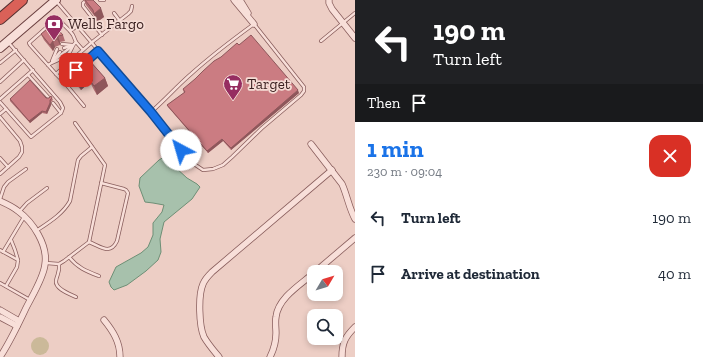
<!DOCTYPE html>
<meta charset="utf-8">
<style>
:root{--surface:#fff;--page:#f6f6f7;--text:#1f2937;--muted:#747a83;--accent:#1a73e8}
body{margin:0;font-family:"Zilla Slab",serif;background:var(--page);color:var(--text);height:100vh;display:flex;flex-direction:column;font-size:15px;white-space:nowrap}
*{box-sizing:border-box;margin:0}
p{font-size:13px;color:var(--muted)}
.icon{flex:none;width:22px;height:22px;fill:none;stroke:currentColor;stroke-width:2;stroke-linecap:round;stroke-linejoin:round}
.map{position:relative;flex:1;overflow:hidden}
.drawer{display:flex;flex-direction:column;background:var(--surface);width:348px}
.drawer>*{flex:none}
.hud{background:#202124;color:#fff;overflow:hidden}
.needle{width:26px;rotate:52deg}
.fabs{position:absolute;left:307px;top:265px;display:grid;gap:8px}
.fabs a{display:grid;place-items:center;width:36px;height:36px;border-radius:8px;background:var(--surface);box-shadow:0 2px 6px #0003;font-size:20px}
.pin{position:absolute;display:grid;place-items:center;width:34px;height:34px;color:#fff;margin:-17px;border-radius:8px;box-shadow:0 2px 6px #0006}
.me{position:absolute;width:44px;margin:-22px;rotate:321deg;stroke-linejoin:round;filter:drop-shadow(0 0 3px #0008)}
.turn{display:flex;align-items:center;gap:14px;height:84px;padding:0 12px;font-size:18px}
.turn .icon{width:52px;height:52px;stroke-width:2.5}
.turn b{display:block;font-size:28px;line-height:34px}
.then{display:flex;align-items:center;height:38px;padding:0 12px;background:#0003;gap:8px;font-size:15px}
.round{display:grid;place-items:center;flex:none;width:42px;height:42px;border-radius:12px;background:var(--page)}
.head{display:flex;align-items:center;justify-content:space-between;height:68px;padding:0 12px}
h1{font-size:24px;font-weight:700;line-height:30px;color:var(--accent)}
ul{padding:0;list-style:none}
li{display:flex;align-items:center;gap:12px;height:56px;padding:0 12px}
li div{flex:1}
li b{display:block;font-size:15px}
li em{font-style:normal}
main{display:flex;flex:1;min-height:0}
.map>svg:first-child{display:block}
.green{fill:#cbb999}
.water{fill:#a7c1ac;stroke:#6e8f76}
.lines{fill:none;stroke-linecap:round;stroke-linejoin:round}
.lane-casing{stroke:#885d5c;stroke-width:4}
.street-casing{stroke:#885d5c;stroke-width:7}
.secondary-casing{stroke:#6a3f3f;stroke-width:10}
.highway-casing{stroke:#563030;stroke-width:12}
.lane{stroke:#f8dfd9;stroke-width:2.5}
.street{stroke:#f8dfd9;stroke-width:5.5}
.secondary{stroke:#f8dfd9;stroke-width:8}
.highway{stroke:#da6158;stroke-width:10}
.wall{fill:#af6b70}
.shaded-wall{fill:#8e575b}
.building{fill:#cb7c82;stroke:#8e575b}
.route-casing{stroke:#114b97;stroke-width:10}
.route{stroke:#1a73e8;stroke-width:7}
.labels{text-anchor:middle;dominant-baseline:central;stroke-width:3.5;stroke-linejoin:round;paint-order:stroke}
.poi-label{font-size:15px;fill:#391f1f;stroke:#f5dcd5;text-anchor:start}
</style>
<main>
<div class="map">
<svg width="355" height="357" viewBox="0 0 355 357">
<rect width="100%" height="100%" fill="#edcec5"/>
<circle class="green" cx="40" cy="346" r="9"/>
<path class="water" d="M164,157L187,178L197,184L200,187L192,199L164,222L160,239L161,252L158,260L146,271L127,285L114,290L111,287L109,282L116,267L141,253L148,247L153,235V223L162,212L164,205L153,203L145,202L139,186L140,178L159,160Z"/>
<g class="lines">
<defs>
<g id="lane">
<path d="M87,0L83,3V6L94,20V25L102,35"/>
<path d="M100,0H104"/>
<path d="M56,1L151,112C165,100 177,86 191,74C211,56 232,40 254,24L304,87V91L301,95L262,128L232,157L223,165L213,169L203,170L191,162L151,112"/>
<path d="M114,13L120,21"/>
<path d="M70,31L77,26"/>
<path d="M321,41L355,13"/>
<path d="M62,44L72,45"/>
<path d="M64,48L70,46"/>
<path d="M83,50L76,42L73,35L70,31L58,19L55,20L29,43L30,45L56,74L91,43L128,14L131,11L132,6"/>
<path d="M55,58L60,52"/>
<path d="M52,61L57,49"/>
<path d="M53,61L71,47"/>
<path d="M0,63L16,50"/>
<path d="M48,65C55,60 63,60 69,53C72,50 72,45 76,42"/>
<path d="M56,74L64,82"/>
<path d="M28,75L49,98"/>
<path d="M0,82L24,60"/>
<path d="M0,99L33,70"/>
<path d="M0,102L31,137L61,113L63,108L60,102L8,42"/>
<path d="M53,103L61,113"/>
<path d="M84,106L64,82L65,80L98,51"/>
<path d="M0,114L6,109"/>
<path d="M0,117L20,141L22,147V152L19,157L0,174"/>
<path d="M0,158L8,167"/>
<path d="M0,199L4,187L8,182L26,169"/>
<path d="M19,212L27,203L47,188"/>
<path d="M36,231C48,223 63,214 70,201L78,160L81,156L92,147"/>
<path d="M11,240L15,250L18,260"/>
<path d="M89,242C100,246 110,256 117,241L128,193L126,190L124,189L101,183"/>
<path d="M0,250L18,260L17,267L6,286"/>
<path d="M3,252L24,217"/>
<path d="M69,257C78,268 86,271 99,276"/>
<path d="M46,263L59,264L64,261L89,242L105,165L75,123"/>
<path d="M59,264C60,273 57,274 56,281C55,289 70,294 76,297"/>
<path d="M0,283L30,300"/>
</g>
<g id="street">
<path d="M234,0L254,24"/>
<path d="M240,0L248,13"/>
<path d="M329,0V3L332,9L355,38"/>
<path d="M311,144L342,184C347,195 349,208 355,219"/>
<path d="M0,201C7,204 13,207 18,211C33,222 48,245 45,264C44,277 32,296 26,308C18,325 10,342 0,357"/>
<path d="M315,272L355,238"/>
<path d="M0,310L19,321"/>
<path d="M0,317L17,326"/>
<path d="M104,320C113,331 120,342 120,357"/>
<path d="M219,357C214,351 208,344 204,337C199,326 198,295 203,284C205,279 209,275 212,272L332,170"/>
<path d="M270,357C274,349 276,341 276,333C276,328 275,322 276,317C278,298 300,285 314,273"/>
<path d="M342,357C342,343 345,337 355,327"/>
</g>
<path id="secondary" d="M0,48L56,0"/>
<path id="highway" d="M0,19L22,0"/>
</defs>
<use href="#lane" class="lane-casing"/>
<use href="#street" class="street-casing"/>
<use href="#secondary" class="secondary-casing"/>
<use href="#highway" class="highway-casing"/>
<use href="#lane" class="lane"/>
<use href="#street" class="street"/>
<use href="#secondary" class="secondary"/>
<use href="#highway" class="highway"/>
</g>
<g class="wall">
<path d="M84,0H93L104,17L97,22L96,18L86,5Z"/>
<path d="M41,34L63,35L65,41L60,42V45L55,47L53,51L44,40Z"/>
<path d="M89,60L105,78L108,86L97,95L94,90L90,82L81,90L75,83L72,74Z"/>
<path d="M183,89L299,93L231,150L223,141L208,153L168,107L167,105L184,93Z"/>
<path d="M46,98H52L53,100L51,102V105L47,114L42,113L30,123L10,101V99Z"/>
</g>
<g class="shaded-wall">
<path d="M101,8L104,17L97,22L94,14Z"/>
<path d="M58,36L60,42V45L57,39Z"/>
<path d="M53,41L55,47L53,51L50,45Z"/>
<path d="M87,74L90,82L81,90L78,82Z"/>
<path d="M105,78L108,86L97,95L94,86Z"/>
<path d="M298,90L299,93L231,150V148Z"/>
<path d="M50,100L51,105L47,114L46,112Z"/>
<path d="M42,111V113L30,123L29,121Z"/>
<path d="M222,139L223,141L208,153L207,151Z"/>
</g>
<g class="building">
<path d="M85,0H93L101,8L94,14L93,10Z"/>
<path d="M53,24L63,35L58,36L57,39L53,41L50,45L41,34Z"/>
<path d="M251,35L298,90L231,148L222,139L207,151L167,105L185,92L183,89L195,79L203,71L214,61L221,57L237,43L239,45Z"/>
<path d="M89,60L105,78L94,86L91,82L93,80L87,74L78,82L72,74Z"/>
<path d="M30,80L46,98H49L51,96L52,98L50,100V103L46,112L42,111L29,121L10,99Z"/>
</g>
<g class="lines">
<defs>
<path id="route" d="M76,70L98,51L151,112L181,150"/>
</defs>
<use href="#route" class="route-casing"/>
<use href="#route" class="route"/>
</g>
<defs>
<symbol id="bank-pin" viewBox="-11 -11 22 30"><path d="M0 17L-7.5 6A9.5 9.5 0 1 1 7.5 6Z" fill="#962d61" stroke="#f5dcd5"/><path d="M-6-4H6V4H-6ZM0-2.3a2.3 2.3 0 1 0 0 4.6a2.3 2.3 0 1 0 0-4.6Z" fill="#fff"/></symbol>
<symbol id="supermarket-pin" viewBox="-11 -11 22 30"><path d="M0 17L-7.5 6A9.5 9.5 0 1 1 7.5 6Z" fill="#962d61" stroke="#f5dcd5"/><path d="M-6-5.5h2.5l.6 2H6L4.5 2H-2.5L-4.4-4H-6ZM-1.5 3.2a1.3 1.3 0 1 0 .1 0ZM3 3.2a1.3 1.3 0 1 0 .1 0Z" fill="#fff"/></symbol>
</defs>
<g fill-rule="evenodd">
<use href="#bank-pin" x="43" y="13" width="22" height="30"/>
<use href="#supermarket-pin" x="222" y="73" width="22" height="30"/>
</g>
<g class="labels">
<g class="poi-label">
<text x="68" y="24">Wells Fargo</text>
<text x="247" y="84">Target</text>
</g>
</g>
</svg>
<div class="fabs">
<a><svg class="needle" viewBox="-14 -14 28 28"><path d="M0-13l5 13h-10z" fill="#e53935"/><path d="M0 13l5-13h-10z" fill="#747a83"/></svg></a>
<a><svg class="icon" aria-label="search" viewBox="0 0 24 24"><circle cx="10" cy="10" r="6"/><path d="M15 15l6 6"/></svg></a>
</div>
<div class="pin" style="left:76px;top:70px;background:#d93025"><svg class="icon" aria-label="arrive" viewBox="0 0 24 24"><path d="M6 21V4h12l-3 4 3 4H6"/></svg></div>
<svg class="me" style="left:181px;top:150px" viewBox="-20 -20 40 40"><circle r="19" fill="#fff"/><path d="M0-13L10 11 0 6-10 11z" fill="#1a73e8"/></svg>
</div>
<section class="drawer">
<div class="hud">
<div class="turn"><svg class="icon" aria-label="left" viewBox="0 0 24 24"><path d="M17 20v-9H6M10 6l-5 5 5 5"/></svg><div><b>190 m</b>Turn left</div></div>
<div class="then">Then<svg class="icon" aria-label="arrive" viewBox="0 0 24 24"><path d="M6 21V4h12l-3 4 3 4H6"/></svg></div>
</div>
<div class="head"><div><h1>1 min</h1><p>230 m · 09:04</p></div><a class="round" style="background:#d93025;color:#fff"><svg class="icon" aria-label="close" viewBox="0 0 24 24"><path d="M6 6l12 12M18 6L6 18"/></svg></a></div>
<ul>
<li><svg class="icon" aria-label="left" viewBox="0 0 24 24"><path d="M17 20v-9H6M10 6l-5 5 5 5"/></svg><div><b>Turn left</b></div><em>190 m</em></li>
<li><svg class="icon" aria-label="arrive" viewBox="0 0 24 24"><path d="M6 21V4h12l-3 4 3 4H6"/></svg><div><b>Arrive at destination</b></div><em>40 m</em></li>
</ul>
</section>
</main>
